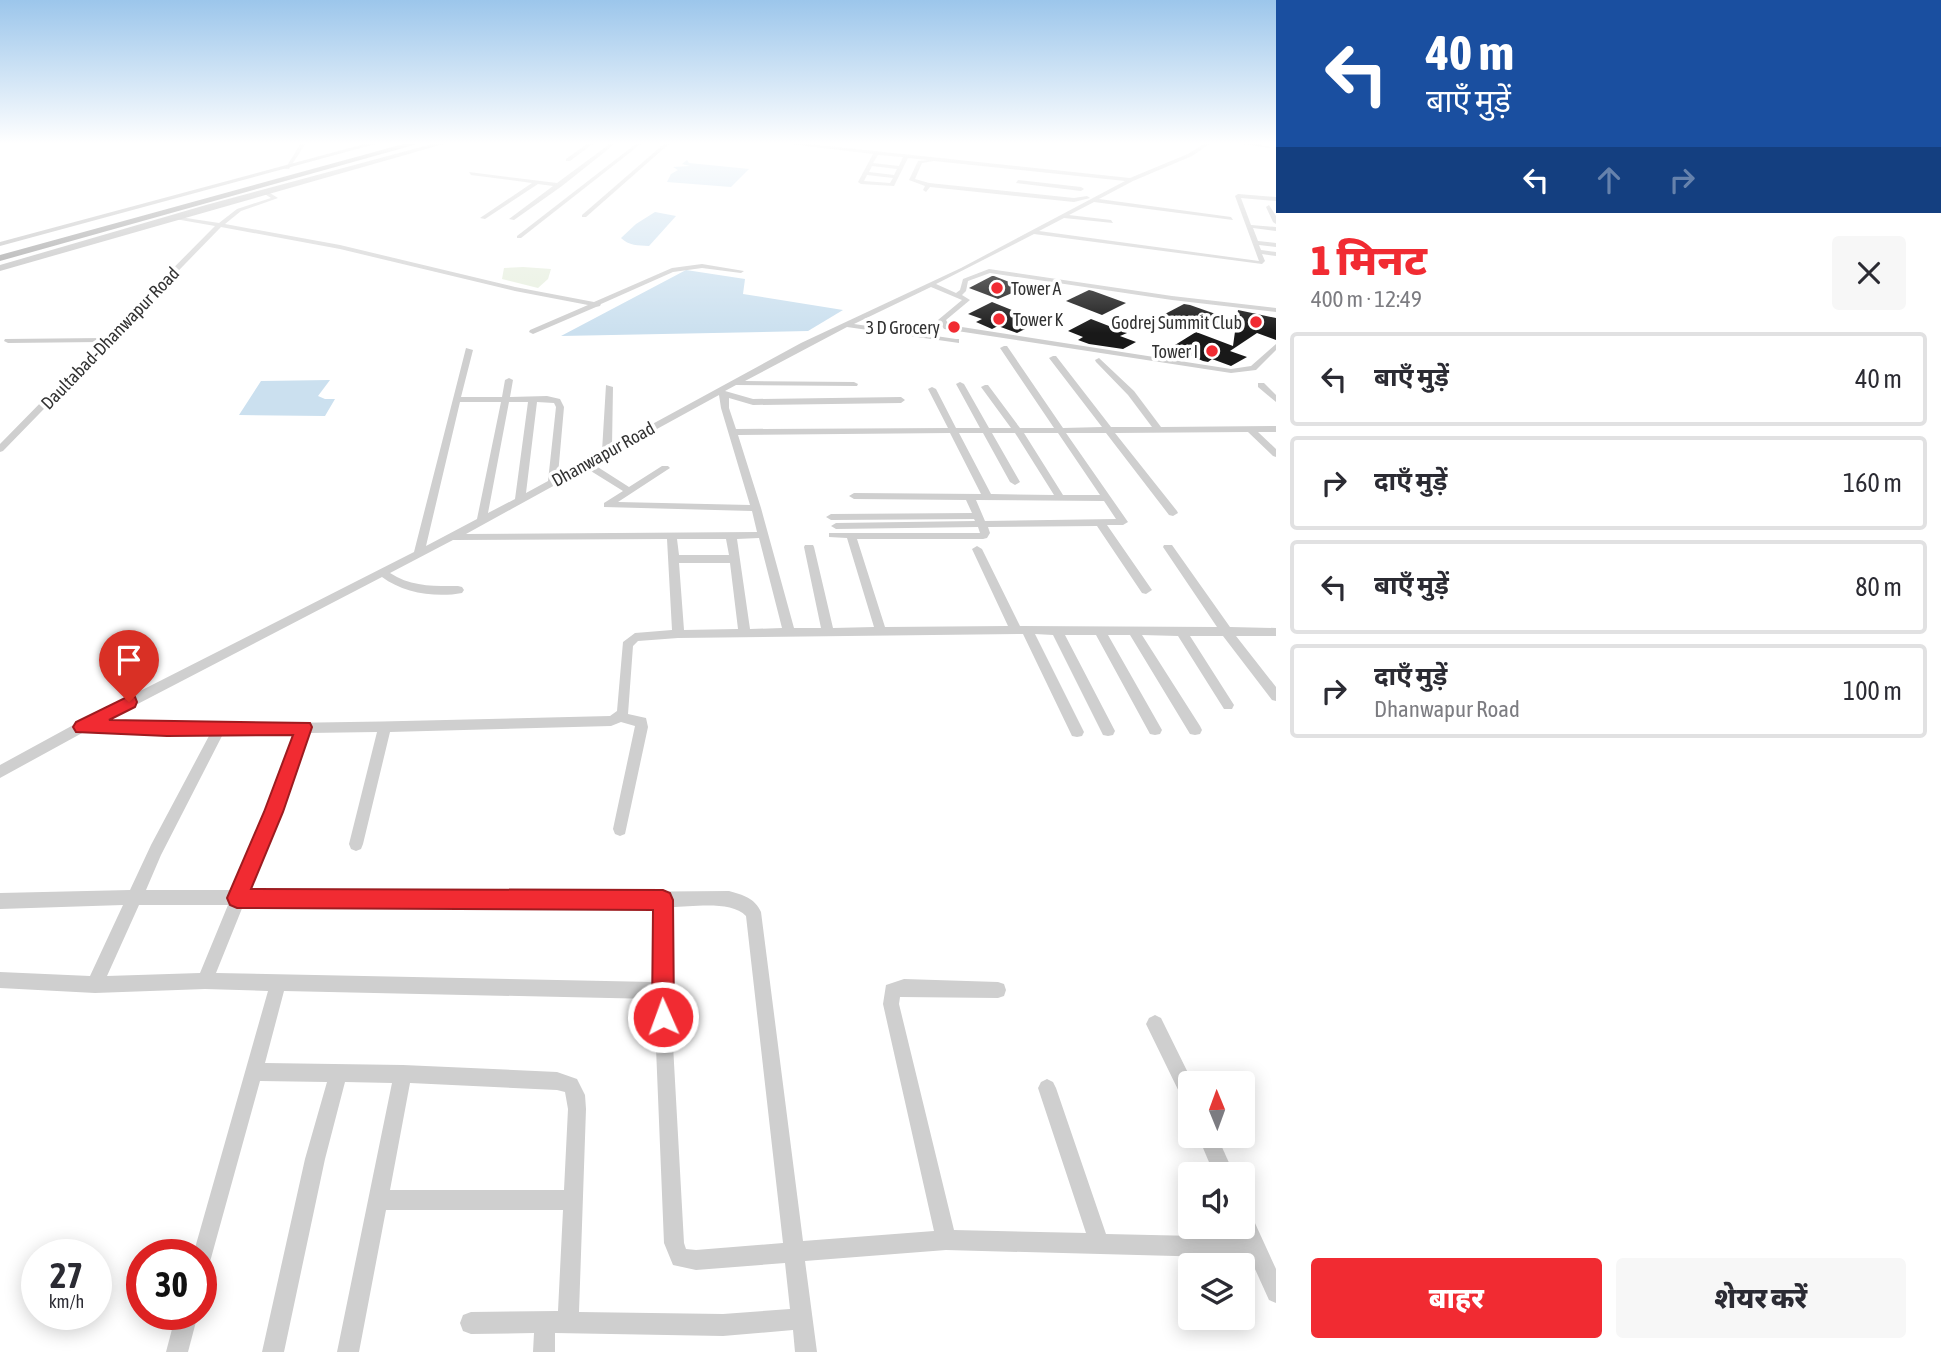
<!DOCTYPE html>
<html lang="hi">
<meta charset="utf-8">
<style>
:root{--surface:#fff;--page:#f7f7f7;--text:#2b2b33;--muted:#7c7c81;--line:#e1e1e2;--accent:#f12b32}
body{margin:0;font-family:"Asap Condensed","Noto Sans Devanagari",sans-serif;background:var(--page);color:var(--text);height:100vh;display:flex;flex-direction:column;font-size:26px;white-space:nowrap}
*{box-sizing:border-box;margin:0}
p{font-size:23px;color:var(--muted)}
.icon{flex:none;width:38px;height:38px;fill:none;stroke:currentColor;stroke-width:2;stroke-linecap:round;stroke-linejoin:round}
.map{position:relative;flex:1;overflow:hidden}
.details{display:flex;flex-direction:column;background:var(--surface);width:665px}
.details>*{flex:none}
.banner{background:#1a4fa0;color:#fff;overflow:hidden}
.needle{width:46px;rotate:359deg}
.buttons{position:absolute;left:1178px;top:1071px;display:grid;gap:14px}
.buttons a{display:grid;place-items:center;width:77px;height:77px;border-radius:7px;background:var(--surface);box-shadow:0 4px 18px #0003;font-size:35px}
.speed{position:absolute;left:21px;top:1239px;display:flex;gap:14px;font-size:35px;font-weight:700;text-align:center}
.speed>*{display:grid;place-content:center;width:91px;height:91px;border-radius:50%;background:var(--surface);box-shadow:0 4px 18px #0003;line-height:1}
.speed small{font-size:18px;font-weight:400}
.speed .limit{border:10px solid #d22;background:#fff;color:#111}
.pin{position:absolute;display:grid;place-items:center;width:60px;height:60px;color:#fff;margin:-72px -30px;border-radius:50% 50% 50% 0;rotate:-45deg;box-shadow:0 0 7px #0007}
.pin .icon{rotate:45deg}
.me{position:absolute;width:77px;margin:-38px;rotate:358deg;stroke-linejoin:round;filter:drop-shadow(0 0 5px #0008)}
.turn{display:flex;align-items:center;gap:24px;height:147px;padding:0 35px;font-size:32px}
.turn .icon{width:91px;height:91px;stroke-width:2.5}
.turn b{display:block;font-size:49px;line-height:60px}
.lanes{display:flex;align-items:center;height:66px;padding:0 35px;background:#0003;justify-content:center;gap:35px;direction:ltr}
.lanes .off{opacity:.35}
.round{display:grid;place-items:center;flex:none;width:74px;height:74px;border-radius:7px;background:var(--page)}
.head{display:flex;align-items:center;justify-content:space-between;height:119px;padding:0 35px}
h1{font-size:42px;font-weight:800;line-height:52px;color:var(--accent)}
.cta{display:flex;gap:14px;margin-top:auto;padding:14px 35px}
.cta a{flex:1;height:80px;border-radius:7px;background:var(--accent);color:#fff;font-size:28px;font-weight:800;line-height:80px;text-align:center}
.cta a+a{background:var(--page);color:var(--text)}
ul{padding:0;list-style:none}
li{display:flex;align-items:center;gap:21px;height:94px;margin:0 14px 10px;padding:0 21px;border:4px solid var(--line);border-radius:7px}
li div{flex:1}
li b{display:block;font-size:26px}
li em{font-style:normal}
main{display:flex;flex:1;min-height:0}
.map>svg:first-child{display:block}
.green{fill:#e7efdf}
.water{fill:#cbe0ef}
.building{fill:#191919}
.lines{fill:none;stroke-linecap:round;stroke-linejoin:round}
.street{fill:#cfcfcf;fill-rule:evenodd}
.secondary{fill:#bcbcbc;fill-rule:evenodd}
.highway{fill:#999;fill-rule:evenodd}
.route{fill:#f12b32;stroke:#9d1c20;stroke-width:2}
.poi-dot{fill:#f12b32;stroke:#fff;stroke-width:2.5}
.labels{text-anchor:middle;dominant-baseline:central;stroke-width:7;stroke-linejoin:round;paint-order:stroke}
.far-poi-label{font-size:18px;fill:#323232;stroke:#fff;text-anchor:end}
.far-street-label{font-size:18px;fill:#323232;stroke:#fff}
</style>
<main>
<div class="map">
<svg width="1276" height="1352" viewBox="0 0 1276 1352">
<rect width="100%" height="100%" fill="#fff"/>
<path class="green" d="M523,267L551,269L548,279L538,288L502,279L504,268Z"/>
<g class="water">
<path d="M687,160L689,163L749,169L731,187L667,182L671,174L678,170L673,167L690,166L682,164Z"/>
<path d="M655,212L676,216L649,246C638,245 629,246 621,238L636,224Z"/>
<path d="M686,270L745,279L743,294L843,310L808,331L561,336Z"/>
<path d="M330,380L318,396L325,399H335L325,416L239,415L261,381Z"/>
</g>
<g class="building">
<path d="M992,276H994L1024,288L998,299L969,288Z"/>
<path d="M1089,290L1093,291L1126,303L1102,315L1066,301Z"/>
<path d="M992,302L1024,315L1017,319L1033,325L1017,333L998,326L992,329L976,322L982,319L968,314Z"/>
<path d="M1184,304L1190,305L1227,318L1203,331L1163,315Z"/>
<path d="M1238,310L1276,318V340L1257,333L1230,351L1247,357L1231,366L1212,359L1208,362L1203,361L1187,354L1192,351L1175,345L1196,332L1233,346Z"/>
<path d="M1091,319L1127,333L1120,336L1136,342L1123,349L1089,344L1078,340L1083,337L1068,331Z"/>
</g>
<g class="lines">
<g class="street">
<path d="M301,143H306L289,169H285Z"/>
<path d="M588,143H594L570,161H566V159Z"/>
<path d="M611,143H616L562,186L514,220L509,219L553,186L538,184L485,219L480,218L532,183L471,175L469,172L557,183Z"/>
<path d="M637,143H642L521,238H517V236Z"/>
<path d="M665,143H670L586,217H582V215Z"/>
<path d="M781,143H799L1130,178L1188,154L1205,143H1211L1192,156L1133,181L1099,199L1231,217L1233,220L1094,202L1069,215L1111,220L1113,223L1064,218L1039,231L1259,261L1235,196L1238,194L1276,197V201L1241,198L1251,225L1276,227V231L1253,228L1258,241L1276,243V247L1259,245L1261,250L1276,252V256L1262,254L1265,261L1262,264L1034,234L936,284L956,293L960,290L963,279L989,269L1172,296L1276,308V312L1172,300L990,273L968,281L966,291L962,295L970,300L946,320L949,325L1231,369L1251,366L1276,344V350L1256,370L1231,373L944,329L938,320L962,300L931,287L854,324L956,339H959V343L847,327L745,381L854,382L858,384L857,386L736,385L725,391L753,399L901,397L905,400L901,403L753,405L729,398V408L736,429L948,428L928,389L932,387L936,389L956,428H980L956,384L960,382L964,384L989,428H1011L981,387L985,385H988L1020,428H1054L1000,348L1004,346H1007L1063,428L1102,427L1049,358L1053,356H1056L1111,427H1152L1128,395L1096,362L1095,360L1099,358L1134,391L1161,427L1276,426V432H1258L1276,449V457L1273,456L1248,432L1115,433L1177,511L1178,513L1173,516L1169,515L1106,433H1066L1128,522L1123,525H1107L1152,590L1146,594L1142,593L1097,526L988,527L990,533L987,538L983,539H857L885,627L1008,626L972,549L977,546L982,549L1020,626L1217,627L1163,547L1164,545H1172L1230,627L1276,628V636H1236L1276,687V701L1272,700L1223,636H1190L1234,705L1232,709H1224L1178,636L1142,635L1200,726L1202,730L1200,734L1195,735L1190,734L1130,635H1108L1162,730L1160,734L1155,735L1150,734L1096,635H1065L1115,731L1113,735L1108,736L1103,735L1053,635L1035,634L1084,732L1082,736L1077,737L1072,736L1023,634L678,638L638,641L633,646L628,714L646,718L648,727L625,834L620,836L615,834L613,829L635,726L621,722L611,726L390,732L363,844L361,849L356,851L351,849L349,844L377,732L308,733L249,891L469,893L729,891C743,895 755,898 761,912L803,1241L934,1231L883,1004L886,985L904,979L998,982L1004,984L1006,990L1004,996L998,998L900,997L899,1004L954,1230L1086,1233L1038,1088L1041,1082L1047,1079L1053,1082L1056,1088L1106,1234L1241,1237L1236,1227H1242V1207L1249,1210L1276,1269V1303L1269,1300L1250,1258L946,1250L805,1261L817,1352H795L793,1330L723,1336L555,1333V1352H533L534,1333L471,1334L463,1331L460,1323L463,1315L471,1312L558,1311L563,1210H386L359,1352H337L392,1083L345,1082L325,1159L284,1352H262L305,1159L327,1082L260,1081L208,1269L201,1272V1255H193L268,991L205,989L95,993L0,988V972L90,976L123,905L0,909V893L130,890L151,845L210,734L84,732L0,778V765L77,723L414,552L466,348L473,350L461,397H502L505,380L509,378L513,380L510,397L547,396L560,399L564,407L558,475L602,451L606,385L613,387L612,446L801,343L961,268L1125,181L934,161L922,163L915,179L929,183L1074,198L1087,196L1090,198L1074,202L930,187L926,192L923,190L925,186L909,180L918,161L928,160L908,158L894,186L861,184L858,182L873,154ZM878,155L903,157L899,166L873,163ZM872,166L897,169L894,175L869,172ZM867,175L893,178L890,183L864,181ZM719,395L721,408L750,505L618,502L670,468L668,466H662L629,487L593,464ZM460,402H501L477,519L426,546ZM509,402H528L515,499L488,513ZM537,402L554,403L556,407L548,481L526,493ZM950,433L981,494L854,493L849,496L854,499L966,500L972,513L831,514L826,517L831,520L974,519L975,521L836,523L831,526L836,529L978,527L980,533H829V537L847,538L874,627L833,628L814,547L813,545H805L804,547L821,628H794L761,508L738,435ZM959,433H983L1010,482L1015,485L1020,482L992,433H1015L1054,495L991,494ZM1024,433H1058L1100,495H1063ZM586,468L623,491L604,503V507L752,511L757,532L466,534ZM976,500L1104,501L1116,519L985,521ZM759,538L782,628L750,629L737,539ZM667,539L672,630L635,633L623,642L617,711L610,716C441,720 272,726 103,722L382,577C403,593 436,598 462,593L464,590L462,587L458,586C434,586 411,587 390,573L453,540ZM677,539H726L729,555H679ZM679,563H730L738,629L684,630ZM295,733L234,890H146L161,855L223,734ZM139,905H228L200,973L107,976ZM243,906L655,907L654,982L216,973ZM671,907C692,907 731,900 746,916L783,1243L696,1250L686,1249L684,1243L670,991ZM284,991L654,999L664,1243L673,1265L696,1270L785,1263L790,1309L723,1314L579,1312L586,1109L585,1095L577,1079L557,1072L403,1065L265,1063ZM410,1083L557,1090L565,1092L568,1109L564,1190H390Z"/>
<path d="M1237,143H1252L1271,147L1269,148Z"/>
<path d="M1018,180L1081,187L1084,189L1081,191L1016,183Z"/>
<path d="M265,190L278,198L241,211L225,224L340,245L515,287L594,302L672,268L702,264L744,271L741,273L702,268L673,272L601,304L600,306L596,307L533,334L529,332L530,330L588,305L515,291L340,249L221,227L3,451L0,452V444L100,342L8,343L4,341L5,339L104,338L215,226L175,219L173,216L219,223L237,209L271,198L263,193Z"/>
<path d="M1269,205L1276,216V224L1273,222L1266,207Z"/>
<path d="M1258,383H1264L1276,395V402L1258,387Z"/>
<path d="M1155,1015L1161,1018L1193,1083H1190V1105L1184,1102L1146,1024L1149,1018Z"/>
<path d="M1198,1136H1217L1234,1174H1214Z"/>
<path d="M176,1314H198L188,1352H166Z"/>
</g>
<g class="secondary">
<path d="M368,143H379L0,246V242Z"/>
<path d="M436,143H447L0,271V265L206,205Z"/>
</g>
<path class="highway" d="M407,143H421L0,261V255Z"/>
</g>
<linearGradient id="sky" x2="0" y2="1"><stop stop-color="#9cc6eb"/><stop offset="0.43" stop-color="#fff"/><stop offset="1" stop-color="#fff" stop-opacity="0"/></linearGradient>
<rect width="1276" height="333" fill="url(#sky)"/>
<path class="route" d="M129,696L135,697L137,702L135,707L109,720L310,723L312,727L283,812L251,889L663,890L670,893L673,900L674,1017L671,1024L663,1028L655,1024L652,1017L653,910L237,908L230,905L227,898L264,812L293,735L167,736L76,732L73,727L76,722Z"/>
<g class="poi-dot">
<circle cx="997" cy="288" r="7"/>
<circle cx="999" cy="319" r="7"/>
<circle cx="1256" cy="322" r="7"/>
<circle cx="954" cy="327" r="7"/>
<circle cx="1212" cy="351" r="7"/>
</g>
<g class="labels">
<g class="far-poi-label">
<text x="1011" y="288" text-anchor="start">Tower A</text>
<text x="1013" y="319" text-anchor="start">Tower K</text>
<text x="1242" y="322">Godrej Summit Club</text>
<text x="940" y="327">3 D Grocery</text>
<text x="1198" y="351">Tower I</text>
</g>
<g class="far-street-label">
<text transform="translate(110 338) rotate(-46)">Daultabad-Dhanwapur Road</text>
<text transform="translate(603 454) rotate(-29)">Dhanwapur Road</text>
</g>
</g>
</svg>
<div class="buttons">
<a><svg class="needle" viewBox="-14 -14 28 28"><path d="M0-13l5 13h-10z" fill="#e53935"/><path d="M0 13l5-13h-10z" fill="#7c7c81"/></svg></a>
<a><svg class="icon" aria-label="sound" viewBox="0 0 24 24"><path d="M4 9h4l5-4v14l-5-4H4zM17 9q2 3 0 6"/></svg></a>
<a><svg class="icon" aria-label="layers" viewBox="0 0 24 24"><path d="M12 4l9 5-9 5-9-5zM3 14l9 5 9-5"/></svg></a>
</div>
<div class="speed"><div>27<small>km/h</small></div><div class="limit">30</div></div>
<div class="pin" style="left:129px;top:702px;background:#d93025"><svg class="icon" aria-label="arrive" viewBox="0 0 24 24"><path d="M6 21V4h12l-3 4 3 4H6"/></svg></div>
<svg class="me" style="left:663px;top:1017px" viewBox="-20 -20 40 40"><circle r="17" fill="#f12b32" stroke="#fff" stroke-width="3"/><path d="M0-11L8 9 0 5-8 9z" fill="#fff"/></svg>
</div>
<section class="details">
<div class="banner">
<div class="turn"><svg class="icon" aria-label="left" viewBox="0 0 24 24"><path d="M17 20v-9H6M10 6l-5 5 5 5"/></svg><div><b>40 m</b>बाएँ मुड़ें</div></div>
<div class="lanes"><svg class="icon" aria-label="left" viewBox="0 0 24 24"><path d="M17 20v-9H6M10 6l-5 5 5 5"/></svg><svg class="icon off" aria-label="ahead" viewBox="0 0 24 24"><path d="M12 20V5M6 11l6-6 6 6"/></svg><svg class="icon off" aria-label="right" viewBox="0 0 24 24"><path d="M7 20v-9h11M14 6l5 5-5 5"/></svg></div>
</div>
<div class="head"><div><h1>1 मिनट</h1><p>400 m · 12:49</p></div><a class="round"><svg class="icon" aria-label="close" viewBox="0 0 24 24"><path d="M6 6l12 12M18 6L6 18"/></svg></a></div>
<ul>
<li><svg class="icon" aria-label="left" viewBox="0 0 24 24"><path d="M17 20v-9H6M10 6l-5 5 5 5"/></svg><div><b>बाएँ मुड़ें</b></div><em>40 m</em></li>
<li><svg class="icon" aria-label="right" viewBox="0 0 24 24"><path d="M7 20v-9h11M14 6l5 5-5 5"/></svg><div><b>दाएँ मुड़ें</b></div><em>160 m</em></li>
<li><svg class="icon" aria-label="left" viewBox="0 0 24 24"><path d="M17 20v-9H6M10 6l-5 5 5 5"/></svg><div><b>बाएँ मुड़ें</b></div><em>80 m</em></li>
<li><svg class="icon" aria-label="right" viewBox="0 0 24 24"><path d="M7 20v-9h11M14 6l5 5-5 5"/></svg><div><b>दाएँ मुड़ें</b><p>Dhanwapur Road</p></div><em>100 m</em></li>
</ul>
<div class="cta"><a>बाहर</a><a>शेयर करें</a></div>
</section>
</main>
